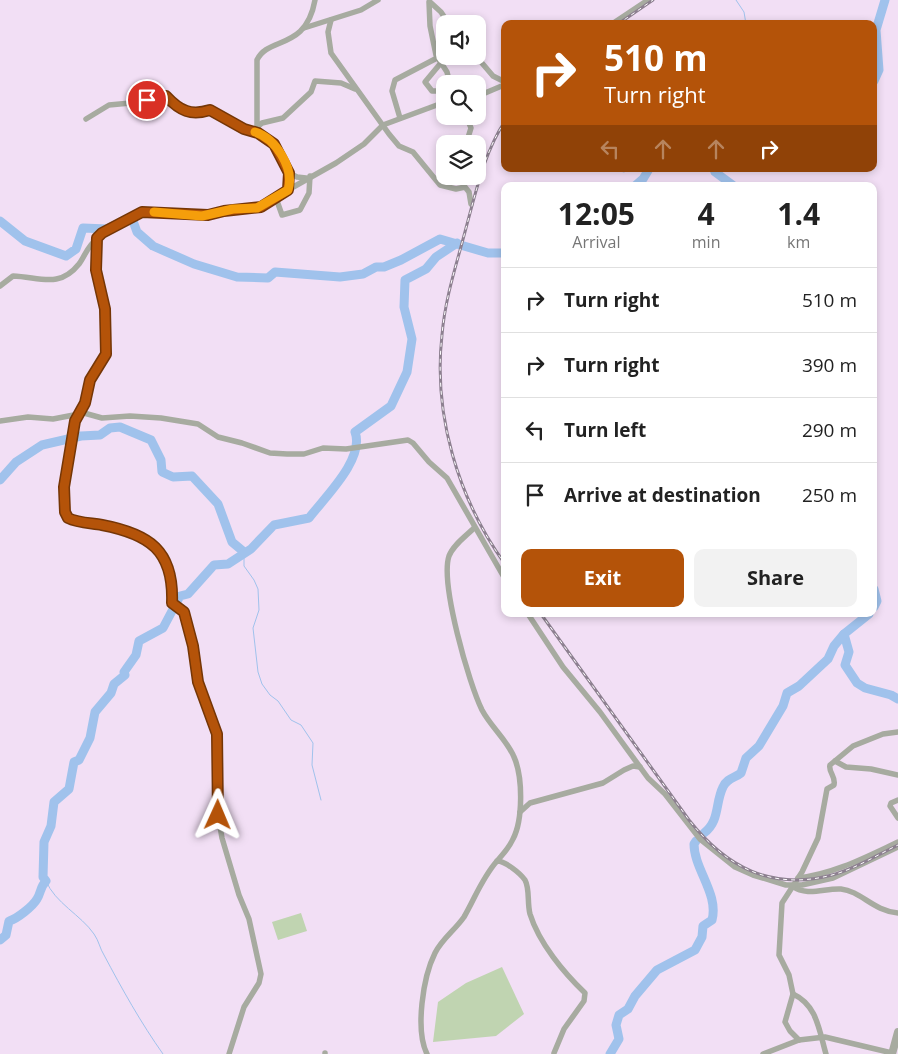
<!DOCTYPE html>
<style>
:root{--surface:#fff;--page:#f2f2f2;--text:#222;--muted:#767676;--line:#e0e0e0;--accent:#b45309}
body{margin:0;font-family:"Open Sans",sans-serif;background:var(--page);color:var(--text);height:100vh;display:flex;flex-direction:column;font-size:19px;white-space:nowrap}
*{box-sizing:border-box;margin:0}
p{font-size:16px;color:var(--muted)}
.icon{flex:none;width:28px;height:28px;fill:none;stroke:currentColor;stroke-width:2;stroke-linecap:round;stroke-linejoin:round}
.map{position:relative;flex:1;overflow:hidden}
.drawer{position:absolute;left:501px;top:182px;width:376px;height:435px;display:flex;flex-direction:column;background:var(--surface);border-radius:10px;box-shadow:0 2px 8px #0003}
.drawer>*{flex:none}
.top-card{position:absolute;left:501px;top:20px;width:376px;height:152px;border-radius:10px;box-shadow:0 2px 8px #0003;background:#b45309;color:#fff;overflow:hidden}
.fabs{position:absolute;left:436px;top:15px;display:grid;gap:10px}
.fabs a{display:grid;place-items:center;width:50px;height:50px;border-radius:10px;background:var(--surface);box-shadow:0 2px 8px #0003;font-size:25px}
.pin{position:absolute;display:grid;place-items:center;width:42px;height:42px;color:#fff;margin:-21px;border:2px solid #fff;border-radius:50%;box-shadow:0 1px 5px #0007}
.me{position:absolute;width:55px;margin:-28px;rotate:1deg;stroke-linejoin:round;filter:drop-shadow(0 0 4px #0008)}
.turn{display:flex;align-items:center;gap:18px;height:105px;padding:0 20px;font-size:22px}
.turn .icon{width:65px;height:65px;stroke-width:2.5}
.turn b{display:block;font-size:35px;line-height:42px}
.lanes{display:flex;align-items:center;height:48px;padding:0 20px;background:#0003;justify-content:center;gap:25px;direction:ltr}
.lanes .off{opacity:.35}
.eta{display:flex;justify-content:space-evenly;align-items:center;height:85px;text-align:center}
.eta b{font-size:30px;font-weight:700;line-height:35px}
.button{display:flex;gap:10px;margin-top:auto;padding:10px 20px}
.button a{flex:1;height:58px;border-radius:10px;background:var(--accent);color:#fff;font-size:20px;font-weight:700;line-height:58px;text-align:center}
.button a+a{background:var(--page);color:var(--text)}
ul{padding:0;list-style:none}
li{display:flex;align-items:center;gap:15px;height:65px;padding:0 20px;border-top:1px solid var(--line)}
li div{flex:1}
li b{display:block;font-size:19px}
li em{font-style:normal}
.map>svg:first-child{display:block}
.green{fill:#c0d4b1}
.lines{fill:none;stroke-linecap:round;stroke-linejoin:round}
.stream{stroke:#a0c2ec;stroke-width:1}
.river{stroke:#a0c2ec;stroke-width:9}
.minor{stroke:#a7aba0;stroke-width:5.5}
.tertiary{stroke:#a7aba0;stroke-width:8}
.rail-casing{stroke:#8d8090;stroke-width:3}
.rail{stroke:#fff;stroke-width:1;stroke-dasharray:4;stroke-linecap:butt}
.route-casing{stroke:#753606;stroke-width:12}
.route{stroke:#b45309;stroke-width:9}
.slow{stroke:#f59e0b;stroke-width:9}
</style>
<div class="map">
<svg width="898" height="1054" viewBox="0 0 898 1054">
<rect width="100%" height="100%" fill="#f2dff5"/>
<g class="green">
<path d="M301,913L307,931L278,940L272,922Z"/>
<path d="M502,967L524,1014L496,1036L433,1042L438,1002L466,983Z"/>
</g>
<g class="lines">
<g class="stream">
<path d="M736,0L744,12L746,24"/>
<path d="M613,169L624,172"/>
<path d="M244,552V566L254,580L258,589L259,610L253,628L258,672L262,684L270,695L278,701L291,720L301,725L313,743L312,765L321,800"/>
<path d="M46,881C55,903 81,915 94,934C99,941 100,949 104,955C122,989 141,1023 163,1054"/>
</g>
<g class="river">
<path d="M874,81L879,70L876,30L885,0"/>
<path d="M714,169L715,172L734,186"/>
<path d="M635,186L643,179L649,169"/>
<path d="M0,221L25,241L66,256L76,249L83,228L107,229L129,218L133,221L137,232L153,246L194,264L237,277L268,278L275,272L340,277L363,274L376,267H384L401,260L440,239L488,253H505"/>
<path d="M0,480L16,462L42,445L81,436L100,435L110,428L120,427L151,440L161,460L162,472L173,477L192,476L218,504L232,542L244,552"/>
<path d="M874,589L877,601L874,607"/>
<path d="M844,634L849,652L845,665L857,683L865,688L891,695L898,699"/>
<path d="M704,833C720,821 715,803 723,787C727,778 735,778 741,773L746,758L759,746L783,706L787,693L799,686L828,659L834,646L844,634L869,614"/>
<path d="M0,940L6,935L9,921C17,919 33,906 37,899C41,893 40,887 46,881L43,877L44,842L51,826L54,802L69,789L74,762L79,760L90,738L95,712L111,693L114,684L125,675L124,672L136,655L139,641L163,628L180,596L188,594L214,565L228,564L251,549L274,525L309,518C325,497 365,459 355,432L391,406L407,372L412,339L404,307L405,280L426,269L436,257L457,243"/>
<path d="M610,1054L619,1039L616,1025L619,1015L628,1009L635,996L657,970L695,950L702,937L703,926L712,920C719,894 694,869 694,844L696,841"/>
</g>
<g class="minor">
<path d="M429,2L430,26L436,55L447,72L450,84"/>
<path d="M430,2L441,12L449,24"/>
<path d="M331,20L328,32L331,53L389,134L399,146L413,152L440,185L456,189L465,187L469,192L471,204"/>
<path d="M612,24L648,0"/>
<path d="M304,28L361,10L378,0"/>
<path d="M476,56L493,76L505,82"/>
<path d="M440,64L425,82L432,91H445"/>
<path d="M478,96L504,85"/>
<path d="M400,118L392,91L395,80L437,58"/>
<path d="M86,119L109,105L152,101L166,96C180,112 191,116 210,110L244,129L258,133"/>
<path d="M257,127L262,123L283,118L311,92L315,81L341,83L355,89"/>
<path d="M466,144L471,128L466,116"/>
<path d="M289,173L297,177L306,178"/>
<path d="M288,190L336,163L364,144L383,125L445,102"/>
<path d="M276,198L282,215L300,210L309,193L310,176"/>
<path d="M0,286L13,276C40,277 59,289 79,264C85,256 88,245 97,239"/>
<path d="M0,421L28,417L53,419L84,413L102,418L130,416L161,418L198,424L218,437L242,443L270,453L287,454H304L323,448L346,449L408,440L413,443L429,462L447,478L505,579"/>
<path d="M474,528C466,536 453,545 449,556C440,583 469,684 482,710C491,727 507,740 514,757C523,777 523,820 513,839C509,848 503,854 497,861"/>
<path d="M528,614L563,667L600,712L648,778L665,794L700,839L735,867L753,875L786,885H802L833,878L898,847"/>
<path d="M835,761L846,767L871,769L898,775"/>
<path d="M898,800L891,803L890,806L898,818"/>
<path d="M520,812L530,803L603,783L624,770L633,766L640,767"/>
<path d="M798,878C834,874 866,857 898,842"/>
<path d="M792,886C808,897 824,888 841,889C861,891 873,911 898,913"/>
<path d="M793,994C817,1005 819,1030 826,1054"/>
<path d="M799,1040L790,1031L785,1022L793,994L789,975L779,955L782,903L802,872L818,838L827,789L834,785C836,776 828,772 830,765L853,746L883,734L898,732"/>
<path d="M325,1053V1054"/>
<path d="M229,1054L244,1007L259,983L261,974L249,919L239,895L222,838L217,808L219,791L217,734L199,682L193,646L184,612L172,603C173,593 170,583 168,573C158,519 105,534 68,518L65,512L64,487L75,421L85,403L90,380L106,354L105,309L96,269L97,239L102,233L142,212L202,216L233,209L257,208L288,190C292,178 285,155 276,146C269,138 259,139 257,127V60C268,36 306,51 315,0"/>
<path d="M427,1054C415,1030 423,977 435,953C442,939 455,930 464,917C475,898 482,878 497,861C505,861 520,873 525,880C530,889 527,903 530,914C539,943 564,973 585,993L584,1001L564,1029L554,1053"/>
<path d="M763,1054L799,1040L825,1037L892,1053"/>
</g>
<path class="tertiary" d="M892,1054L898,1032"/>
<defs>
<g id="rail">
<path d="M618,24L653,0"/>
<path d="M505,121C484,153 476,192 466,228C457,263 445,298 442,335C433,414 458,499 505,564"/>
<path d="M541,614L689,820C726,867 771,891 832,875C855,869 877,855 898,845"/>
</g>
</defs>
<use href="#rail" class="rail-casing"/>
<use href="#rail" class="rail"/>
</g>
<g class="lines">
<defs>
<path id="route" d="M147,100L152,101L166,96C180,111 191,116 210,110L244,129L258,133L274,144L289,173L288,190L261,207L224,211L208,215L142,212L102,233L97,238L96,270L105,309L106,354L90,380L85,403L75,421L64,487L65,512L68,518C78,523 91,523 102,525C149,534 174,550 172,603L184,612L193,646L198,682L217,734L218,815"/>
</defs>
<use href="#route" class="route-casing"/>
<use href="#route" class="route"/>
<path class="slow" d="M154,212L202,216L233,209L257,208L288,190C295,168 275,138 255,132"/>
</g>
</svg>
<div class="fabs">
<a><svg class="icon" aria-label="sound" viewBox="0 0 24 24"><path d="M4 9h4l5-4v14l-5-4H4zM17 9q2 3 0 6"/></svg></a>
<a><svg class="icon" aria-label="search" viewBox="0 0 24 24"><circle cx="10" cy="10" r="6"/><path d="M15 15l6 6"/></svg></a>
<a><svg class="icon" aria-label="layers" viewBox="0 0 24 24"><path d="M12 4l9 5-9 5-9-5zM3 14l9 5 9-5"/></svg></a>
</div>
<div class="pin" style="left:147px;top:100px;background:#d93025"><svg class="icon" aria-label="arrive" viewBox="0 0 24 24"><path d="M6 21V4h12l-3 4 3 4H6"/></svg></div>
<svg class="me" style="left:218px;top:815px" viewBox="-20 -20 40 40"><path d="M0-17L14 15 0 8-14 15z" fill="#b45309" stroke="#fff" stroke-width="4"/></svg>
<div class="top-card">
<div class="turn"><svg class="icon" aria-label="right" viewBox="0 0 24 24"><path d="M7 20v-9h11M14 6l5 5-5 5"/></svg><div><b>510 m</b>Turn right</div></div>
<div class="lanes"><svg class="icon off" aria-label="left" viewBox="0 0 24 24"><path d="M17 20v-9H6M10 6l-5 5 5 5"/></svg><svg class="icon off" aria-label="ahead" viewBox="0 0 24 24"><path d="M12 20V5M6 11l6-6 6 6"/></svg><svg class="icon off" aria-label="ahead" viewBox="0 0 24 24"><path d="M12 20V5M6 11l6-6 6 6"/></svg><svg class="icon" aria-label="right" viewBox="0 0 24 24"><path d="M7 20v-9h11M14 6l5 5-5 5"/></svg></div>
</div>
<section class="drawer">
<div class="eta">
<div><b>12:05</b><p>Arrival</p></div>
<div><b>4</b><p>min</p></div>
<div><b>1.4</b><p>km</p></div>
</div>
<ul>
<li><svg class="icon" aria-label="right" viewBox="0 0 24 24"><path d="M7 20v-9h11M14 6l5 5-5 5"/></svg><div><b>Turn right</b></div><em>510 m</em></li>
<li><svg class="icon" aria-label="right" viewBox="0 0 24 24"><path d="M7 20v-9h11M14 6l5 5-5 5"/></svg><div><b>Turn right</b></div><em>390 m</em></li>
<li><svg class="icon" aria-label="left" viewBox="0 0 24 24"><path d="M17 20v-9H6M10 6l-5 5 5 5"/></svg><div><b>Turn left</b></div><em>290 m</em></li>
<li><svg class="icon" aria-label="arrive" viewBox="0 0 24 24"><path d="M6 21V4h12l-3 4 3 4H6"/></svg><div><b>Arrive at destination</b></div><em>250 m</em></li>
</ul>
<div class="button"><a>Exit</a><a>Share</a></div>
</section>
</div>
